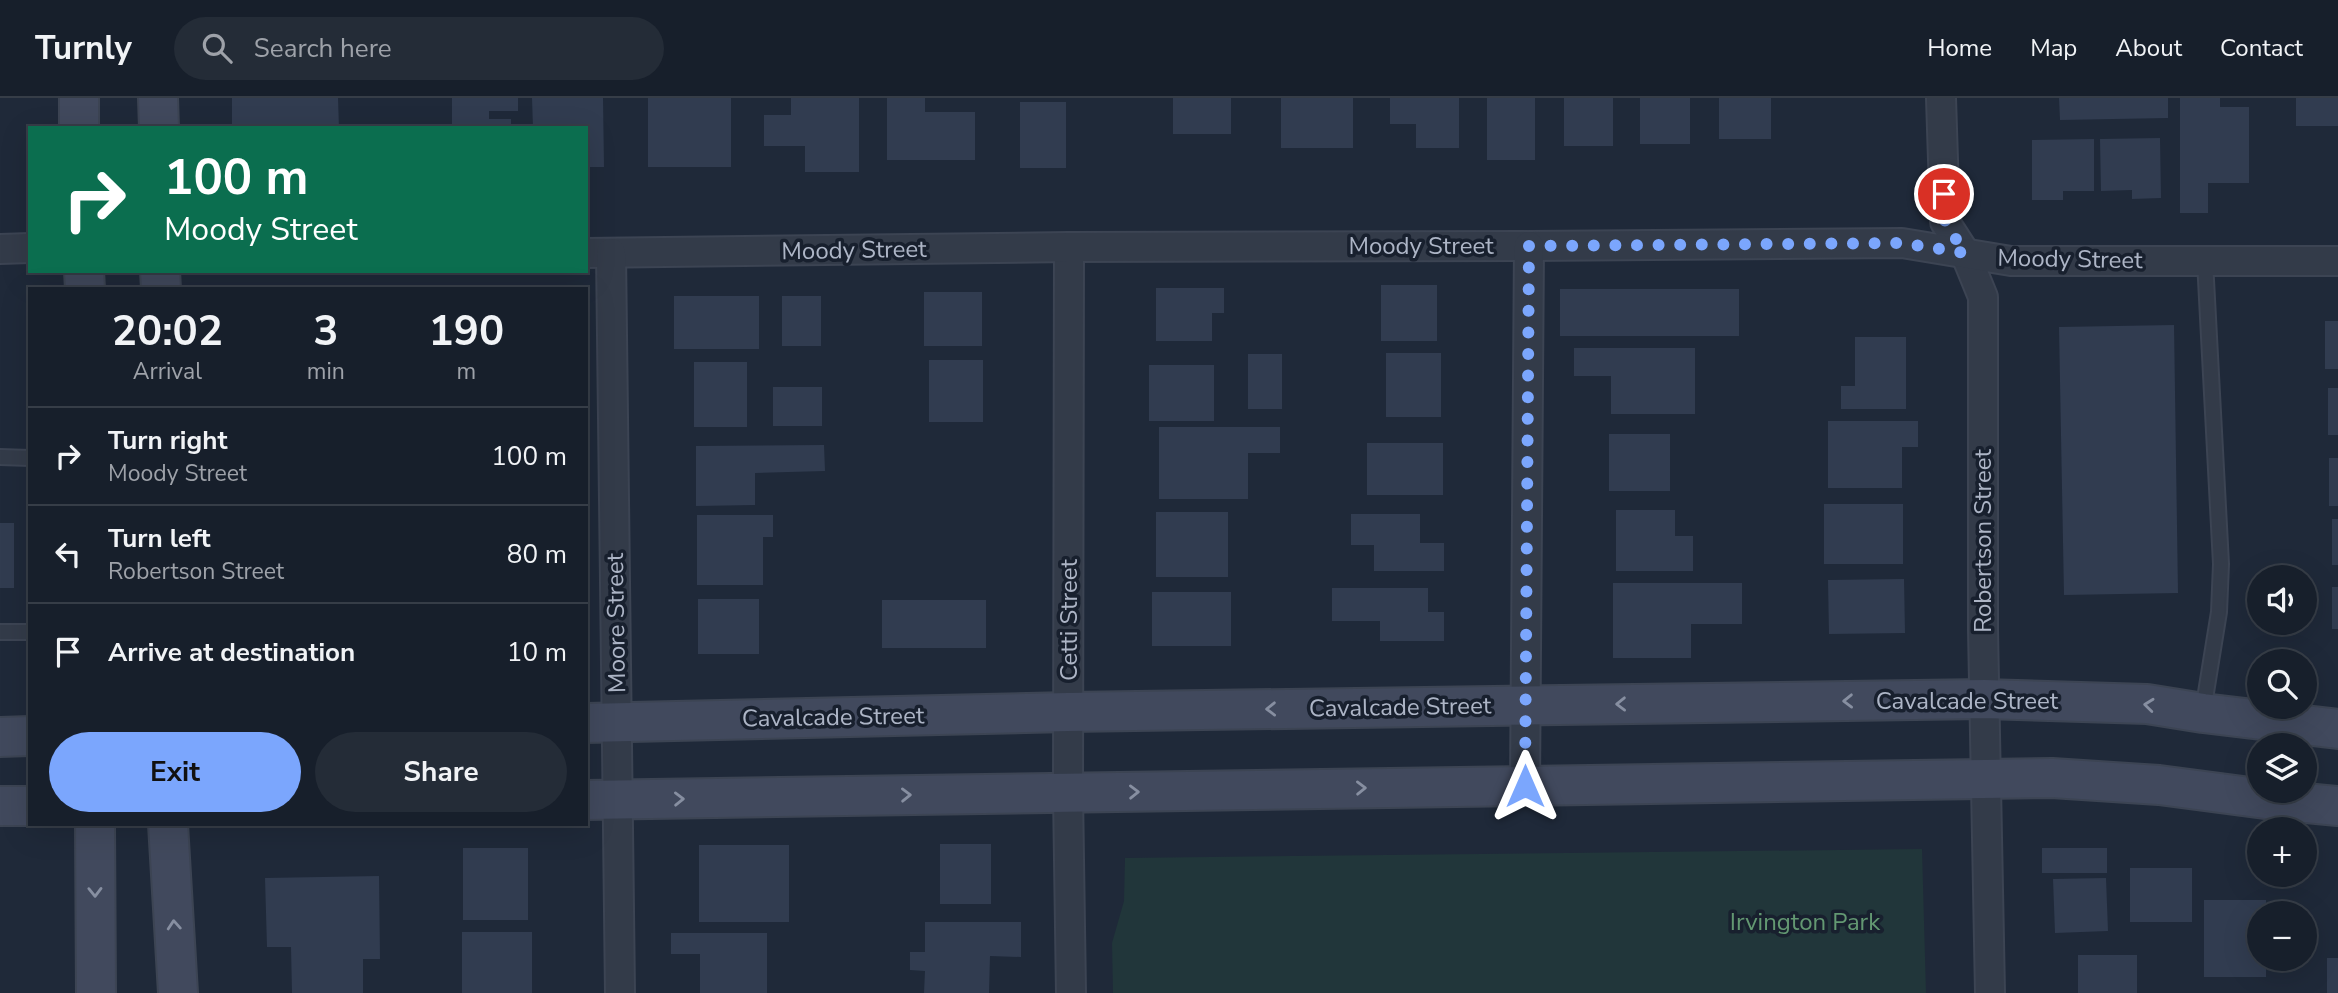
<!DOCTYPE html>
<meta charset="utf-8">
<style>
:root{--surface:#171f2b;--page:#242c37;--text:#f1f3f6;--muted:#9ea2a9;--line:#363d47;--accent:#7ba6fd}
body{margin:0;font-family:"Nunito Sans",sans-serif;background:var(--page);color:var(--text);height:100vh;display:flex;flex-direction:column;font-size:26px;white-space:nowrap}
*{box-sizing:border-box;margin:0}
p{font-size:23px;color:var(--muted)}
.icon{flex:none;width:38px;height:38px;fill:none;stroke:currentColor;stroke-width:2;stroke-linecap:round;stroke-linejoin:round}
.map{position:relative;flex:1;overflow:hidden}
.details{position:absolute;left:28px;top:189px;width:560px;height:539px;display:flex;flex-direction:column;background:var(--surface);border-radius:0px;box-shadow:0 7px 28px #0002,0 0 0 2px var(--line)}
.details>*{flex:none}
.top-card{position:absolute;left:28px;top:28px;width:560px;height:147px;border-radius:0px;box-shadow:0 7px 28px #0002,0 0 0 2px var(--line);background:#0b6e4f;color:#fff;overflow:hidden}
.tools{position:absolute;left:2247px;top:467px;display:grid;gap:14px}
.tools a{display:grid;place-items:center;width:70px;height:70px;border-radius:50%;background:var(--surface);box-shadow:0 7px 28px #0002,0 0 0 2px var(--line);font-size:35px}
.pin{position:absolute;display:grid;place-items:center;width:60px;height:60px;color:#fff;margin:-30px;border:4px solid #fff;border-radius:50%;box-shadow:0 2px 7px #0007}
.me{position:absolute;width:77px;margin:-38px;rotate:0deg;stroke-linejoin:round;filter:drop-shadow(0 0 5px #0008)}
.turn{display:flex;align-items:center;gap:24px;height:147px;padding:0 21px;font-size:32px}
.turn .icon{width:91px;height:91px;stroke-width:2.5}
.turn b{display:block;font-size:49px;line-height:60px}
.eta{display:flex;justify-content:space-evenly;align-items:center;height:119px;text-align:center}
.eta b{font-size:42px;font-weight:700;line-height:49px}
.primary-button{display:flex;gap:14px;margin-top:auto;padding:14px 21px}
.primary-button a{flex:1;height:80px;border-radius:42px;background:var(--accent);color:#111;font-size:28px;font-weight:700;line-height:80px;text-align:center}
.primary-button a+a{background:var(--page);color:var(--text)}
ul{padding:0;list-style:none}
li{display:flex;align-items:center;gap:21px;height:98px;padding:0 21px;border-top:2px solid var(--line)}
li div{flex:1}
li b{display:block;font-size:26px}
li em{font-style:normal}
header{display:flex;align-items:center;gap:42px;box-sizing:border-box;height:98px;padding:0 35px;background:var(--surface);border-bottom:2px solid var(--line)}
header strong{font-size:33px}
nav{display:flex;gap:38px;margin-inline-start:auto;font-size:24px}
.search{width:490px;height:63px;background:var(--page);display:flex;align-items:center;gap:18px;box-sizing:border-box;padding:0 24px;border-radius:38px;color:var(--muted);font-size:26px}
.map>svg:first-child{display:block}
.green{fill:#21363a}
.building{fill:#313c50}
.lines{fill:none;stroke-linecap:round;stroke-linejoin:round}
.lane-casing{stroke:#3c4453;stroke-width:18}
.street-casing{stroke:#3c4453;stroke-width:32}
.secondary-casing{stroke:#3c4453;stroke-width:42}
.lane{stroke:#333b49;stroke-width:14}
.street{stroke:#333b49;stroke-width:28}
.secondary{stroke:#41495d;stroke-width:38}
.oneway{stroke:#878fa1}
.route{stroke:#7ba6fd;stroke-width:12;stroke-dasharray:0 21.6}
.labels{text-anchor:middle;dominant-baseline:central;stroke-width:7;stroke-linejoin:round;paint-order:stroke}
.street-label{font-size:24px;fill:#adb5c6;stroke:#18202e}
.park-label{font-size:24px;fill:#639872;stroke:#18202e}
</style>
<header>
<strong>Turnly</strong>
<div class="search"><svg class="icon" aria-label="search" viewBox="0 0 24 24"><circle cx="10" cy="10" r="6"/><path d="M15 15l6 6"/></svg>Search here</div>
<nav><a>Home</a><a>Map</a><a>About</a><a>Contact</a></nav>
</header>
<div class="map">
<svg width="2338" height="895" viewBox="0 0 2338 895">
<rect width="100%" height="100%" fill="#1f2939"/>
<path class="green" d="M1922,751L1926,895H1113L1112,845L1124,803L1125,760Z"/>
<g class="building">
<path d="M232,0H338L339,30H232Z"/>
<path d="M452,0H518V13H489V21H511V30H452Z"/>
<path d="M532,0H603L604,69H586V30H533Z"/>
<rect x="648" y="0" width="83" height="69"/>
<path d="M791,0H859V74H805V48H764V17H791Z"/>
<path d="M887,0H925V14H975V62H887Z"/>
<rect x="1173" y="0" width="58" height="36"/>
<rect x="1281" y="0" width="72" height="50"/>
<path d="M1390,0H1459V50H1416V26H1390Z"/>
<rect x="1487" y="0" width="48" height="62"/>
<rect x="1564" y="0" width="49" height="48"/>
<rect x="1640" y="0" width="50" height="46"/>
<rect x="1719" y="0" width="52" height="41"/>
<path d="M2059,0H2168V20L2060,22Z"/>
<path d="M2180,0H2220V9H2249V85H2208V115H2180Z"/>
<rect x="2296" y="0" width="42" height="28"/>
<rect x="1020" y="4" width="46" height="66"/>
<path d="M2160,40L2161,100L2132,101V92L2101,93L2100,41Z"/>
<path d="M2094,41V93H2063V102H2032V42Z"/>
<rect x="1381" y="187" width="56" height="56"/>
<path d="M1156,190H1224V215H1212V243H1156Z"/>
<rect x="1560" y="191" width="179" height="47"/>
<rect x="924" y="194" width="58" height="54"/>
<rect x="674" y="198" width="85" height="53"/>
<rect x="782" y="198" width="39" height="50"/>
<rect x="2325" y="223" width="13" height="48"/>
<path d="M2174,227L2178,495L2064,497L2059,229Z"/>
<path d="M1855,239H1906V311H1841V288H1855Z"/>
<path d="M1574,250H1695V316H1611V278H1574Z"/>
<rect x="1386" y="255" width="55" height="64"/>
<rect x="1248" y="256" width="34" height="55"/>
<rect x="929" y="262" width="54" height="62"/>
<rect x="694" y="264" width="53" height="65"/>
<rect x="1149" y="267" width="65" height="56"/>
<rect x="773" y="289" width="49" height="39"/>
<rect x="2328" y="290" width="10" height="47"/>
<path d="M1828,323H1918V349H1902V390H1828Z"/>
<path d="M1159,329H1280V355H1248V401H1159Z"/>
<rect x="1609" y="336" width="61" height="57"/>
<rect x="1367" y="345" width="76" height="52"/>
<path d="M824,347L825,373L755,375V407L696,408V348Z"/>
<rect x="2329" y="360" width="9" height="48"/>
<rect x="1824" y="406" width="79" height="60"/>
<path d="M1616,412H1675V438H1693V473H1616Z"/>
<rect x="1156" y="414" width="72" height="65"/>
<path d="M1351,416H1420V445H1444V473H1374V447H1351Z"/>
<path d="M697,417H773V439H763V487H697Z"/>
<rect x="2332" y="421" width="6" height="46"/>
<rect x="0" y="425" width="14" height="65"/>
<path d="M1904,481L1905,535L1829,536L1828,482Z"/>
<path d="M1613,485H1742V526H1691V560H1613Z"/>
<rect x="2332" y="489" width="6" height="42"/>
<path d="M1332,490H1428V514H1444V543H1380V523H1332Z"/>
<rect x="1152" y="494" width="79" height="54"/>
<rect x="698" y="501" width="61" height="55"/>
<rect x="882" y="502" width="104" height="48"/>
<rect x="940" y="746" width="51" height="60"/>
<rect x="699" y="747" width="90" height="77"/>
<rect x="463" y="750" width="65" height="72"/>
<rect x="2042" y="750" width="65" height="25"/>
<rect x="2130" y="770" width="62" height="54"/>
<path d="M379,778L380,861H363V895H292L291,849H267L265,780Z"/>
<path d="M2106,780L2108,833L2055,835L2053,781Z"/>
<path d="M2204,802H2266V816H2259V861H2266V879H2204Z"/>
<path d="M925,824H1021V859L990,858L989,895H924L925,873L910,872V854H925Z"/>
<rect x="462" y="834" width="70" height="61"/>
<path d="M671,835H767V895H700V856H671Z"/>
<rect x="2078" y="857" width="59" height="38"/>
<rect x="2327" y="860" width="11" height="35"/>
</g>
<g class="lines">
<defs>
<g id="lane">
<path d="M0,359L30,360"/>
<path d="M0,534H30"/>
<path d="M2203,613L2219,514L2221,466L2205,163"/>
</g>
<g id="street">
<path d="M1941,0L1945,124L1965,155L1983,199V532L1990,895"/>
<path d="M1069,149L1068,695L1071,895"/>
<path d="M0,151L30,150"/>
<path d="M586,155L1069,149L1529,148L1902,145L2011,163H2338"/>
<path d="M611,155L620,895"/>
<path d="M1525,688L1529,148"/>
</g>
<g id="secondary">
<path d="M79,0V30"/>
<path d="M158,0L159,30"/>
<path d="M84,173L85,191"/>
<path d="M160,173L161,191"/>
<path d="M586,625L1068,614L1984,601L2147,606L2203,615L2338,631"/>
<path d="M0,639L30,638"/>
<path d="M586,702L2052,680L2159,687L2273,702L2338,708"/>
<path d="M0,708H30"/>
<path d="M95,726L96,895"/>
<path d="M168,726L178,895"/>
</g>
</defs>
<use href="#lane" class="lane-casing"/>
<use href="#street" class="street-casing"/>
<use href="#secondary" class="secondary-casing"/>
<use href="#lane" class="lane"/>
<use href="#street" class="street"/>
<use href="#secondary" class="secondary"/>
</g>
<defs><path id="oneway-chevron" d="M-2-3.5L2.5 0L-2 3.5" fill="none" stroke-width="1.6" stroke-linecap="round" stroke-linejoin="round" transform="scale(1.75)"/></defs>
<g class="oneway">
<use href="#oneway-chevron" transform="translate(1848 603) rotate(179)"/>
<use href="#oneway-chevron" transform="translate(1621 606) rotate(179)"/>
<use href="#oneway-chevron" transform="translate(2149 607) rotate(-174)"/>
<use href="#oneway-chevron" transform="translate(1271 611) rotate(179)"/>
<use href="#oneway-chevron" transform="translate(1361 690) rotate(-1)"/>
<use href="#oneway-chevron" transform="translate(1134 694) rotate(-1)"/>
<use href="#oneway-chevron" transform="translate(906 697) rotate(-1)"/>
<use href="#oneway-chevron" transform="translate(679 701) rotate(-1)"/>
<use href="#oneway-chevron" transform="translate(95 794) rotate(89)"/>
<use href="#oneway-chevron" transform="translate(174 827) rotate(-94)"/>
</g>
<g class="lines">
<path class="route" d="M1525,688L1529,148L1902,145L1965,155L1945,124L1944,96"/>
</g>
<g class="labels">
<g class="street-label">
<text x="1421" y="148">Moody Street</text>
<text transform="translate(854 152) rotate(-1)">Moody Street</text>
<text transform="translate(2070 161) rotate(1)">Moody Street</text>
<text transform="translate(1983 443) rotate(-90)">Robertson Street</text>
<text transform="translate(1069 522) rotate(-90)">Cetti Street</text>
<text transform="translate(616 525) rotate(-91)">Moore Street</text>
<text x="1967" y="603">Cavalcade Street</text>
<text transform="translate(1400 609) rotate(-1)">Cavalcade Street</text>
<text transform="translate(833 619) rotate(-1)">Cavalcade Street</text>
</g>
<g class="park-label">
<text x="1805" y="824">Irvington Park</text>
</g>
</g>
</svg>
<div class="tools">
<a><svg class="icon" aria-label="sound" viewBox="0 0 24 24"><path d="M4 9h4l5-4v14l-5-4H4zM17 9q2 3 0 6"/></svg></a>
<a><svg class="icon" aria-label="search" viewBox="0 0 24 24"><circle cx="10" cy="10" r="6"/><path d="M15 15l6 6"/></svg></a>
<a><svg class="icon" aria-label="layers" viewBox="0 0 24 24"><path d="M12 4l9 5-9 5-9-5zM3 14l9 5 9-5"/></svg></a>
<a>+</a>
<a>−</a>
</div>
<div class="pin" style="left:1944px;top:96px;background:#d93025"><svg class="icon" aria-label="arrive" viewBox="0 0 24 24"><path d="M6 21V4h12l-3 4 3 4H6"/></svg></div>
<svg class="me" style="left:1525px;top:688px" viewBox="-20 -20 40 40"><path d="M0-17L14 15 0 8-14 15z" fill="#7ba6fd" stroke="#fff" stroke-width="4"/></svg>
<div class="top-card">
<div class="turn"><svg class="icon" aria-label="right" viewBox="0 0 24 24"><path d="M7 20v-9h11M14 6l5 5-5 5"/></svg><div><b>100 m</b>Moody Street</div></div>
</div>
<section class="details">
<div class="eta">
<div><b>20:02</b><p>Arrival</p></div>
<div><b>3</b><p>min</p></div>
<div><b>190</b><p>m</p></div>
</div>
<ul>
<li><svg class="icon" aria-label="right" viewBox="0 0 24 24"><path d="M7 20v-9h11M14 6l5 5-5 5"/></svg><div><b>Turn right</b><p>Moody Street</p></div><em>100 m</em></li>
<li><svg class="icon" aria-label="left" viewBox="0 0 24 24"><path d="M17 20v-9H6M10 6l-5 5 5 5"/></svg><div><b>Turn left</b><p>Robertson Street</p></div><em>80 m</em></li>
<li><svg class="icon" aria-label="arrive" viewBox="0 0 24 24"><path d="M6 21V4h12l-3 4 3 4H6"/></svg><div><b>Arrive at destination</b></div><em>10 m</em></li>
</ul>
<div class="primary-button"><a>Exit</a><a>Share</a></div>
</section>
</div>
